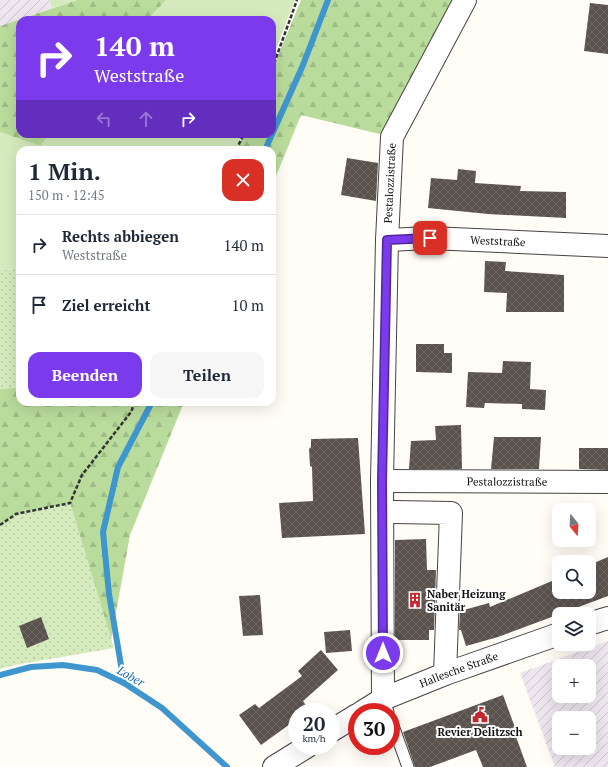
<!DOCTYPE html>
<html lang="de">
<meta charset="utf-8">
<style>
:root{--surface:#fff;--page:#f6f6f7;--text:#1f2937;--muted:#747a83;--line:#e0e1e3;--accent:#7c3aed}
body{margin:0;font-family:"PT Serif",serif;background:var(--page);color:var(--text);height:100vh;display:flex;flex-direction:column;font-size:15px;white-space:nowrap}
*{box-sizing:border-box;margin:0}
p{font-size:13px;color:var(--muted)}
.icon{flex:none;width:22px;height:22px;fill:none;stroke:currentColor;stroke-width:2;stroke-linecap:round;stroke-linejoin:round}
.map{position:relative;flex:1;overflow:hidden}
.drawer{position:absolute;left:16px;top:146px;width:260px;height:260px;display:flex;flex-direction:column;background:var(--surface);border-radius:12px;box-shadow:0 4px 16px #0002}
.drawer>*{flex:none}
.banner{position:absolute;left:16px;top:16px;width:260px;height:122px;border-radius:12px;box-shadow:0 4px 16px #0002;background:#7c3aed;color:#fff;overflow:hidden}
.needle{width:26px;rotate:162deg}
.fabs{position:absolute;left:552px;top:503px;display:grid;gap:8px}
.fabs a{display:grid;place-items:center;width:44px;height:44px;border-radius:8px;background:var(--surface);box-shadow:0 4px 16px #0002;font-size:20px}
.speed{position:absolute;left:288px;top:703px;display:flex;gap:8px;font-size:20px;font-weight:700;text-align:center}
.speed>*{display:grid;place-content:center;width:52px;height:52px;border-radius:50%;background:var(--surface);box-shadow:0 4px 16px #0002;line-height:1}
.speed small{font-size:10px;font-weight:400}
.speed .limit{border:6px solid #d22;background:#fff;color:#111}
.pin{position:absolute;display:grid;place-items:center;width:34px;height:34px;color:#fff;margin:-17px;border-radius:8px;box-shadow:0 2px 6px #0006}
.me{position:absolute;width:44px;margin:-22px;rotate:0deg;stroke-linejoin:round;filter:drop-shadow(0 0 3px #0008)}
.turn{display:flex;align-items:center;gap:14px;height:84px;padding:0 12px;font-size:18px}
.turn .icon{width:52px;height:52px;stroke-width:2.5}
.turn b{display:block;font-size:28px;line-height:34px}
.lanes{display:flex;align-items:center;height:38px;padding:0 12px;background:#0003;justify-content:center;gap:20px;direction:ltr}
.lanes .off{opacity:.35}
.round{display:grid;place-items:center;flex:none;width:42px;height:42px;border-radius:12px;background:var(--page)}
.summary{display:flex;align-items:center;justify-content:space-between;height:68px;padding:0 12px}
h1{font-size:24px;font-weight:700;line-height:30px}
.action{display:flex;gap:8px;margin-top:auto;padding:8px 12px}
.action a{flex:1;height:46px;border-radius:12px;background:var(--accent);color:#fff;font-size:16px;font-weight:700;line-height:46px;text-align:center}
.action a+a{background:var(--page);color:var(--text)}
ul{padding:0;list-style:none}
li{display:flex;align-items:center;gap:12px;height:60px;padding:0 12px;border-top:1px solid var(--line)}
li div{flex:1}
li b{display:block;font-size:15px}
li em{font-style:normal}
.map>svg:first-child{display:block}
.industrial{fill:url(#industrial-furrows);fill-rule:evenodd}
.grass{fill:#d5ebbd}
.forest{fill:url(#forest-firs)}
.garden{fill:url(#garden-dots)}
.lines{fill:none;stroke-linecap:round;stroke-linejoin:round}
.stream{stroke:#3f96cf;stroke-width:6}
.building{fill:url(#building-cross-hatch)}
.service-casing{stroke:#444;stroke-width:13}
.minor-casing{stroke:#444;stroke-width:24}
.path{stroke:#333;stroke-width:2.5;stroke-dasharray:4 2;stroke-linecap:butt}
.service{stroke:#fff;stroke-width:11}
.minor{stroke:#fff;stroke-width:22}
.route-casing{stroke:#51269a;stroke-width:10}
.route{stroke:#7c3aed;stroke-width:7}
.labels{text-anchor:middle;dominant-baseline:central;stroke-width:4;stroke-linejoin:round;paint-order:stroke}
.street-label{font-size:11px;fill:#111;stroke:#fff}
.poi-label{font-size:11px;font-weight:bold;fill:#111;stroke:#fff;text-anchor:start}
.water-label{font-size:12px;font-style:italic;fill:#1768a6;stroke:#fff}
</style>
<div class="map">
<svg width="608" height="767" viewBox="0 0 608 767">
<defs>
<pattern id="industrial-furrows" width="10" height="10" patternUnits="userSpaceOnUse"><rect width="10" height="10" fill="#eee6ef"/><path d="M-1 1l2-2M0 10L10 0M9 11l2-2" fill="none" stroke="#cbc4cc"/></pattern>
<pattern id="forest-firs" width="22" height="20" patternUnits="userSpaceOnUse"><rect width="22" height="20" fill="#b9dc9c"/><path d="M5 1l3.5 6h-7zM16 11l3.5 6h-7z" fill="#9ebc85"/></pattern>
<pattern id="garden-dots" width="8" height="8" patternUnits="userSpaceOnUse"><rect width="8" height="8" fill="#d5ebbd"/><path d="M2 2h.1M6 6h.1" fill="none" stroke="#b6c8a1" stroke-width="1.8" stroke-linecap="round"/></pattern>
<pattern id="building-cross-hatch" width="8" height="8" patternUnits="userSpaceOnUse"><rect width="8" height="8" fill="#5a524d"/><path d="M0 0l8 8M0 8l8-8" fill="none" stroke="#6d6662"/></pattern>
</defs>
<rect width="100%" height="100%" fill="#fffdf5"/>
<g class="industrial">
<path d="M0,0H49L52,8L0,26Z"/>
<path d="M608,641V767H555L520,673ZM559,666H589V696H559ZM559,718H589V748H559Z"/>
</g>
<g class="grass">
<path d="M49,0H77L52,8Z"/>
<path d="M166,0H295L272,59V20H147Z"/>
<path d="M0,132L40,146L50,134H242L236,150H20V269L0,270Z"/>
</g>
<g class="forest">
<path d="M77,0H166L147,20H20V134H50L40,146L0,132V26Z"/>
<path d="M301,0H465L392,137L301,115L272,186V150H236L244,134H272V71Z"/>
<path d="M20,387V402H184L130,535L111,640L70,503L16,514L0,525V389Z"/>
</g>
<g class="garden">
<path d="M20,269V387L0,389V270Z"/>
<path d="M70,503L114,648L15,665L0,669V525L16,514Z"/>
</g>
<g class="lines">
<g class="stream">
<path d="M265,150L303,65L328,0"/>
<path d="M0,675L31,667L63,665L97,670L124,683L162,708L227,767"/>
<path d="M124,683L109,594L103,532L118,467L152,402"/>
</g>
</g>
<g class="building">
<path d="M590,3L608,5V54L584,51Z"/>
<path d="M347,158L378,163L376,201L341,195Z"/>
<path d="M458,169L476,171L475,183L521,186L520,191L566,192V218L488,214L428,208L431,178L457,180Z"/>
<path d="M485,261L506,262L505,271L564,275V312H506L507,293L484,292Z"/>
<path d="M416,344H444V353H452V373L416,372Z"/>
<path d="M503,361L531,362L530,389L546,390L545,410L522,409V404L485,403L484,408L466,407L468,372L502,373Z"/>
<path d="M461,425L462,469H409L411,441L436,440L435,426Z"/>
<path d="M494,437H541L539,469H491Z"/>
<path d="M358,438L365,534L282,538L279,503L313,501L312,467L310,466L309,449L311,447V439Z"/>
<path d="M579,448H608V470L579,469Z"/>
<path d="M426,539L427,570H436L434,630H429V640H395V540Z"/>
<path d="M608,557V596L498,637L466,646L461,630H459L460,611L489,603L490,607L559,578V592H589V565Z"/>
<path d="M260,595L263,635L243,636L239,596Z"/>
<path d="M41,617L49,639L27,648L19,626Z"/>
<path d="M350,630L352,651L326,653L324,632Z"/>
<path d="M321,650L338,670L303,701L309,710L306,712H297V719L261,745L239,715L255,704L259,708L302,676L298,671Z"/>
<path d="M503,695L517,733L515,734L527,767H483L476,750L430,767H415L403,732Z"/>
</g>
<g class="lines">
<defs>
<g id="service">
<path d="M383,699L388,712"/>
<path d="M391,720L408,767"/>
</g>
<g id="minor">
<path id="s1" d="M387,240L430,238L608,246"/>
<path id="s2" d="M382,481L608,482"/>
<path d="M394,512L451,513L445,674"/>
<path d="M589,624L608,618"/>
<path id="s3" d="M383,699L382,481L387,240L392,137L465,0"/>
<path id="s4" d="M362,712L383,699L445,674L559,634"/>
<path d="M331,731L357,715"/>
<path d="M274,767L308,746"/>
</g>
</defs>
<use href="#service" class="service-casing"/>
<use href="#minor" class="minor-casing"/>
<g class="path">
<path d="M272,69L297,0"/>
<path d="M236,150L244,134"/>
<path d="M0,525L16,514L70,503L82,475L131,412L135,402"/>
</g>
<use href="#service" class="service"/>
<use href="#minor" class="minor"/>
</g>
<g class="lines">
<defs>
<path id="route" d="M383,653L382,481L387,240L430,238"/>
</defs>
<use href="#route" class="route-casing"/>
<use href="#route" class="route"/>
</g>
<defs>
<symbol id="building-bare" viewBox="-9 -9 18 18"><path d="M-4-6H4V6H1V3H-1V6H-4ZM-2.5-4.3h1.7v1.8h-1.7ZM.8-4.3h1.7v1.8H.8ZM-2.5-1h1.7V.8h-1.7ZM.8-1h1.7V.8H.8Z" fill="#c4262e" stroke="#fff" stroke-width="2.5" paint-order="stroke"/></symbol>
<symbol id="civic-bare" viewBox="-9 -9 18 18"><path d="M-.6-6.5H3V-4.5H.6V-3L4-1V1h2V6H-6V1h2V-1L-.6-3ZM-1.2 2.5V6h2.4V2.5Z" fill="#c4262e" stroke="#fff" stroke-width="2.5" paint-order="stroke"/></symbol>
</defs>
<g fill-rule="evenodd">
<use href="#building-bare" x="404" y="589" width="22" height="22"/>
<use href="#civic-bare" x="469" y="704" width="22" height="22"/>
</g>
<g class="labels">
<g class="street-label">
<text stroke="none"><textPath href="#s3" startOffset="516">Pestalozzistraße</textPath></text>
<text stroke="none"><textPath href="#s1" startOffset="111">Weststraße</textPath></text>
<text stroke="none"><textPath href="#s2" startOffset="125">Pestalozzistraße</textPath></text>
<text stroke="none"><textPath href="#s4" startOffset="106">Hallesche Straße</textPath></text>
</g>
<g class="poi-label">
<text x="427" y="594">Naber Heizung<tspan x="427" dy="13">Sanitär</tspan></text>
<text x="480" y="732" text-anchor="middle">Revier Delitzsch</text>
</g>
<g class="water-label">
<text transform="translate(131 676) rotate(30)">Lober</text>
</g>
</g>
</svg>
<div class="fabs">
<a><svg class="needle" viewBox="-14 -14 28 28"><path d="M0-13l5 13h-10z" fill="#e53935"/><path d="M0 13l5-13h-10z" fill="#747a83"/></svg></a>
<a><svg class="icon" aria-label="search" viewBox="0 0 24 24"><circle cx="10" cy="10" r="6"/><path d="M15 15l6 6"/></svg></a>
<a><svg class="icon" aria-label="layers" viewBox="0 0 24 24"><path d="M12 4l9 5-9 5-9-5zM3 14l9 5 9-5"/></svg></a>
<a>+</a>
<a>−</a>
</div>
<div class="speed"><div>20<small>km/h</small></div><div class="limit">30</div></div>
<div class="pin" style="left:430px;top:238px;background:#d93025"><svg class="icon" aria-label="arrive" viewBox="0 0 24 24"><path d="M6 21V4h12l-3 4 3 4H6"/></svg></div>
<svg class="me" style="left:383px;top:653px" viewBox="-20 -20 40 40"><circle r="17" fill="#7c3aed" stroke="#fff" stroke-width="3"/><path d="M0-11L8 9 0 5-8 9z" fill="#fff"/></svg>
<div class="banner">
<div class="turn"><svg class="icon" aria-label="right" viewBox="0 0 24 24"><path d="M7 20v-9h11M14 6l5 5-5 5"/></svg><div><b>140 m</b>Weststraße</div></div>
<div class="lanes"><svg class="icon off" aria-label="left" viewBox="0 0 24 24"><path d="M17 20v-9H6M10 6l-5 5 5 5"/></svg><svg class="icon off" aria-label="ahead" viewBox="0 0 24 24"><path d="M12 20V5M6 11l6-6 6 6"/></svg><svg class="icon" aria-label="right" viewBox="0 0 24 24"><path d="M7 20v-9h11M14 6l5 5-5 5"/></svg></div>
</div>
<section class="drawer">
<div class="summary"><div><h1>1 Min.</h1><p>150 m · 12:45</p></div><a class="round" style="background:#d93025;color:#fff"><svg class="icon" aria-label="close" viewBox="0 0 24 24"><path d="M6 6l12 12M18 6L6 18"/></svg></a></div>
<ul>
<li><svg class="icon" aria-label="right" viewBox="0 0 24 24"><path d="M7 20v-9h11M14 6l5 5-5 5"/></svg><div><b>Rechts abbiegen</b><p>Weststraße</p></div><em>140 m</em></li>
<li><svg class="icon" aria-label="arrive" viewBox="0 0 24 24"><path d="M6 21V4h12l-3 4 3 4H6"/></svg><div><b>Ziel erreicht</b></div><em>10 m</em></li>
</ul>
<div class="action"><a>Beenden</a><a>Teilen</a></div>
</section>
</div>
